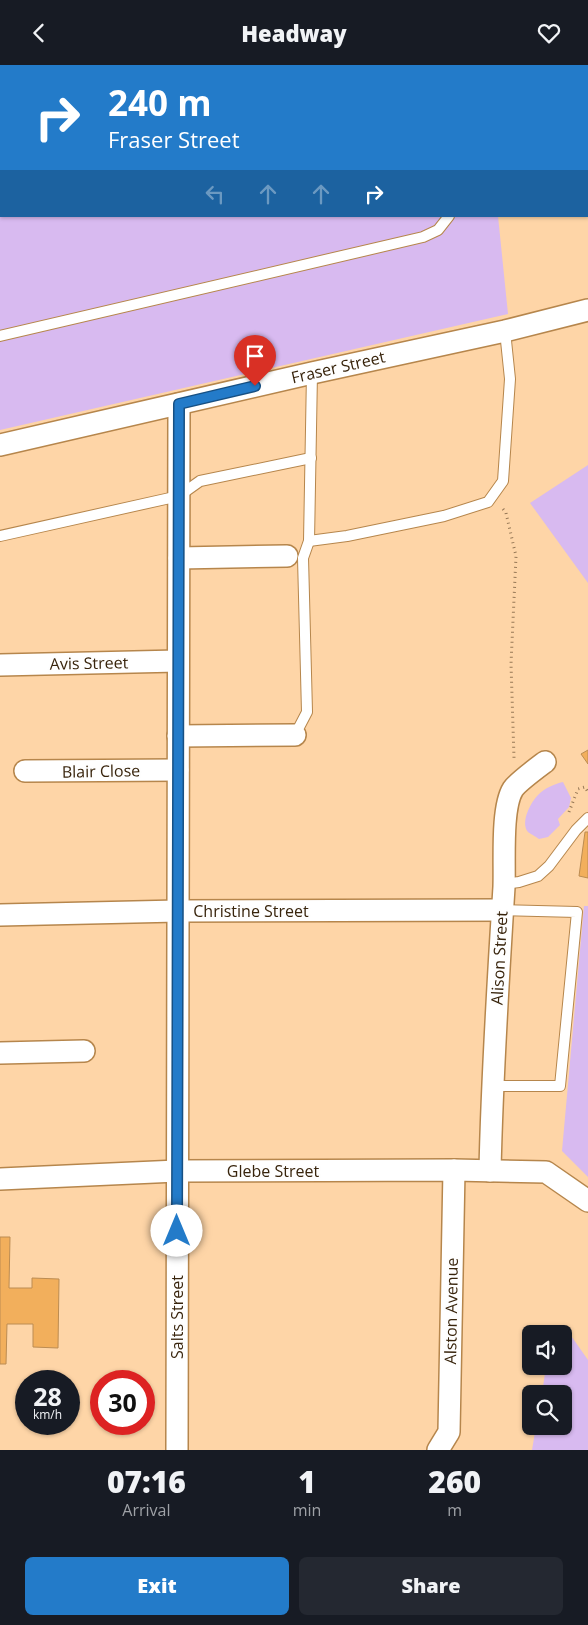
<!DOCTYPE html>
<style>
:root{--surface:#171b24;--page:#242831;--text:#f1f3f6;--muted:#9ea1a6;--accent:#237bc9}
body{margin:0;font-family:"Open Sans",sans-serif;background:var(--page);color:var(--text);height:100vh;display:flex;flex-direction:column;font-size:19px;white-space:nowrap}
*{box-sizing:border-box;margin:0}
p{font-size:16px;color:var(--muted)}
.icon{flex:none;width:28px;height:28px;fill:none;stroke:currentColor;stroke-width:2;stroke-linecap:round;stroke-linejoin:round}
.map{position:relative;height:1385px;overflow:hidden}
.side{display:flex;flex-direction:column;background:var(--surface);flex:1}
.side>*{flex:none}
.hud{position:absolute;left:0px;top:0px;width:589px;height:152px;box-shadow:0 1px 4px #0004;background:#237bc9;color:#fff;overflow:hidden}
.tools{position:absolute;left:522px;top:1260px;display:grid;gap:10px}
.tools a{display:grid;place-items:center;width:50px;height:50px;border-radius:8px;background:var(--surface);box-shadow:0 1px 4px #0004;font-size:25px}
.speed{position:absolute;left:15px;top:1305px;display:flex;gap:10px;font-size:25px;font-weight:700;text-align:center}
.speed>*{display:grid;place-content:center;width:65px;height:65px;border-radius:50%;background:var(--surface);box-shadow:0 1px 4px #0004;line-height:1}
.speed small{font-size:12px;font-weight:400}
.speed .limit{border:8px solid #d22;background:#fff;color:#111}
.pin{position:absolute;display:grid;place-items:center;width:42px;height:42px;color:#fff;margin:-51px -21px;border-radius:50% 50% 50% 0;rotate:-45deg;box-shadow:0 0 5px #0007}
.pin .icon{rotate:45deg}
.me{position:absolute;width:55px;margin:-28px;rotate:0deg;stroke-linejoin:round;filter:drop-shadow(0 0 4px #0008)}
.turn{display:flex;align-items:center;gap:18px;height:105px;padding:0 25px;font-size:22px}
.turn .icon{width:65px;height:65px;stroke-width:2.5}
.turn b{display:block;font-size:35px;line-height:42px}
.lanes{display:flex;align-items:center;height:48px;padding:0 25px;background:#0003;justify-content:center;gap:25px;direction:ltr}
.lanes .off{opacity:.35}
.eta{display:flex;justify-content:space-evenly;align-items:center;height:85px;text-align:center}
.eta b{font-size:30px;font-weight:800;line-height:35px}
.cta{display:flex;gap:10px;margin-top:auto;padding:10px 25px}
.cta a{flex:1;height:58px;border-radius:8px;background:var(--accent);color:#fff;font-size:20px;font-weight:800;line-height:58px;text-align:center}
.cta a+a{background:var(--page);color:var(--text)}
header{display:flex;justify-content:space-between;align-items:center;height:65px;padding:0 25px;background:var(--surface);font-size:22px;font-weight:800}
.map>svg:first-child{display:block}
.green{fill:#d8baf0}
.building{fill:#f2af5c;stroke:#bc8c52}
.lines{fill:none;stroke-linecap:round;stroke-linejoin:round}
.service-casing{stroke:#b6864c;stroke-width:12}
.minor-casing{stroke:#b6864c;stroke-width:24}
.path{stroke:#967856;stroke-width:3;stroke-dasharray:1 4;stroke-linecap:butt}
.service{stroke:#fff;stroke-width:10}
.minor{stroke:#fff;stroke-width:21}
.route-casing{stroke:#175083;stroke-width:12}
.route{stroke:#237bc9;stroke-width:9}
.labels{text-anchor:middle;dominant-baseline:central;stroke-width:4.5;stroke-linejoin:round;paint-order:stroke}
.street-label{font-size:16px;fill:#38240c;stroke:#fefefe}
</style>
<header><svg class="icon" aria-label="back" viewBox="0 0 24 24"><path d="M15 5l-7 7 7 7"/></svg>Headway<svg class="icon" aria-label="heart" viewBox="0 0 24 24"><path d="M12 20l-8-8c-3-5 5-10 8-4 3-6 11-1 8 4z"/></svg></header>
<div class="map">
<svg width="588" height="1385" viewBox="0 0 588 1385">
<rect width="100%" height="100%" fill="#fed5a7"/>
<g class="green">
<path d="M0,0H486L1,1V151H498L508,249L0,365Z"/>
<path d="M588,400V518L530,438Z"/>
<path d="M563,717L571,733L569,742L558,754L560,760L548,772L539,774C536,772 531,769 528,767C520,757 531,737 538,730C545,723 554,719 563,717Z"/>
<path d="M584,841H588V1112L562,1086Z"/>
<path d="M553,1264L567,1265L588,1295V1385H532L536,1361H564V1329H542L546,1301H564V1269H552Z"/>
</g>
<g class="building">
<path d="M588,685V699L581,689Z"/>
<path d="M585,767H588V813L579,811Z"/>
<path d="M0,1172H10L9,1223H32V1213L59,1214L58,1283L33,1282V1259H7L6,1299H0Z"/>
</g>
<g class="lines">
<defs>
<g id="service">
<path d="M424,0L425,1"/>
<path d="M0,271L423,172L438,165L449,151"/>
<path d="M0,471L179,431L200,416L311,393"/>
<path d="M309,476L347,471L444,451L488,437L503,416L510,314L505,266"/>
<path d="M295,670L307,647L303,493L309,476L312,308"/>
<path d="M504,819L519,817L538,811L549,801L576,765L588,753"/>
<path d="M492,1021H560L577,847L502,845"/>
</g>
<g id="minor">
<path d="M0,380L312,308L505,266L588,245"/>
<path d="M179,493L287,491"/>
<path d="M0,600L178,596"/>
<path d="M178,671L295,670"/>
<path d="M25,706L178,705"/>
<path d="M0,850L178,846L502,845"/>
<path d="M0,988L84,986"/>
<path d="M490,1106C492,1011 498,916 504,822C505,798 501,743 513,724C518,717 537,703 545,697"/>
<path d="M0,1114L177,1106L454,1105L546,1107L588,1136"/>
<path d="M177,1385L179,339"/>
<path d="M438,1385L449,1367L454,1105"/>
</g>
</defs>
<use href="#service" class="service-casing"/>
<use href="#minor" class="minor-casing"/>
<g class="path">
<path d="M503,444L506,448L516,491L511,599L514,693"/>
<path d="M569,747L578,724L585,722L588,727"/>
</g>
<use href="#service" class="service"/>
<use href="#minor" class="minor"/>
</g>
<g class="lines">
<defs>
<path id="route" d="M177,1166L179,339L255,321"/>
</defs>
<use href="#route" class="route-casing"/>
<use href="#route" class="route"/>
</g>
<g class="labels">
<g class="street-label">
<text transform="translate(338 302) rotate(-13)">Fraser Street</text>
<text transform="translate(89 598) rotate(-1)">Avis Street</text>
<text transform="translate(101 706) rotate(-1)">Blair Close</text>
<text x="251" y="846">Christine Street</text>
<text transform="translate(499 893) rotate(-87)">Alison Street</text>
<text x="273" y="1106">Glebe Street</text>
<text transform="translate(451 1246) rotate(-89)">Alston Avenue</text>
<text transform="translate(177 1252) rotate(-90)">Salts Street</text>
</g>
</g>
</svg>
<div class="tools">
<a><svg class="icon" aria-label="sound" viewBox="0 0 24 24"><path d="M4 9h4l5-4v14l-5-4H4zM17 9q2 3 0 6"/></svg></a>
<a><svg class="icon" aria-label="search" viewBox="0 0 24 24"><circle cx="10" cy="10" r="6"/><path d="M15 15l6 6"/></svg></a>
</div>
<div class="speed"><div>28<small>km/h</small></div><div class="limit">30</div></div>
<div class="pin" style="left:255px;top:321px;background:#d93025"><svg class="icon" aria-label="arrive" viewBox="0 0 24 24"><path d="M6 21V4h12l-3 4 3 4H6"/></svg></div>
<svg class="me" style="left:177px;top:1166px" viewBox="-20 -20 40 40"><circle r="19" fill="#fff"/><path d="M0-13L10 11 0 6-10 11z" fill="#237bc9"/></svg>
<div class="hud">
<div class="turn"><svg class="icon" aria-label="right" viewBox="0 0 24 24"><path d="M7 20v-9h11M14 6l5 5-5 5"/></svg><div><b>240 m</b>Fraser Street</div></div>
<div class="lanes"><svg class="icon off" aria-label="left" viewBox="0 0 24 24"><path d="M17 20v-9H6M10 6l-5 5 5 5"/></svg><svg class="icon off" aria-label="ahead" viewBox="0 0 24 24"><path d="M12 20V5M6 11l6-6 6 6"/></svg><svg class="icon off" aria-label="ahead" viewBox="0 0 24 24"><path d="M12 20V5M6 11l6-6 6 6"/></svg><svg class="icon" aria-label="right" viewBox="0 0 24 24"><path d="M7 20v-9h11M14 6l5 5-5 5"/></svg></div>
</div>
</div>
<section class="side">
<div class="eta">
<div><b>07:16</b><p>Arrival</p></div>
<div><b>1</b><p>min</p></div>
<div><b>260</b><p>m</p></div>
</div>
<div class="cta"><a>Exit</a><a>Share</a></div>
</section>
